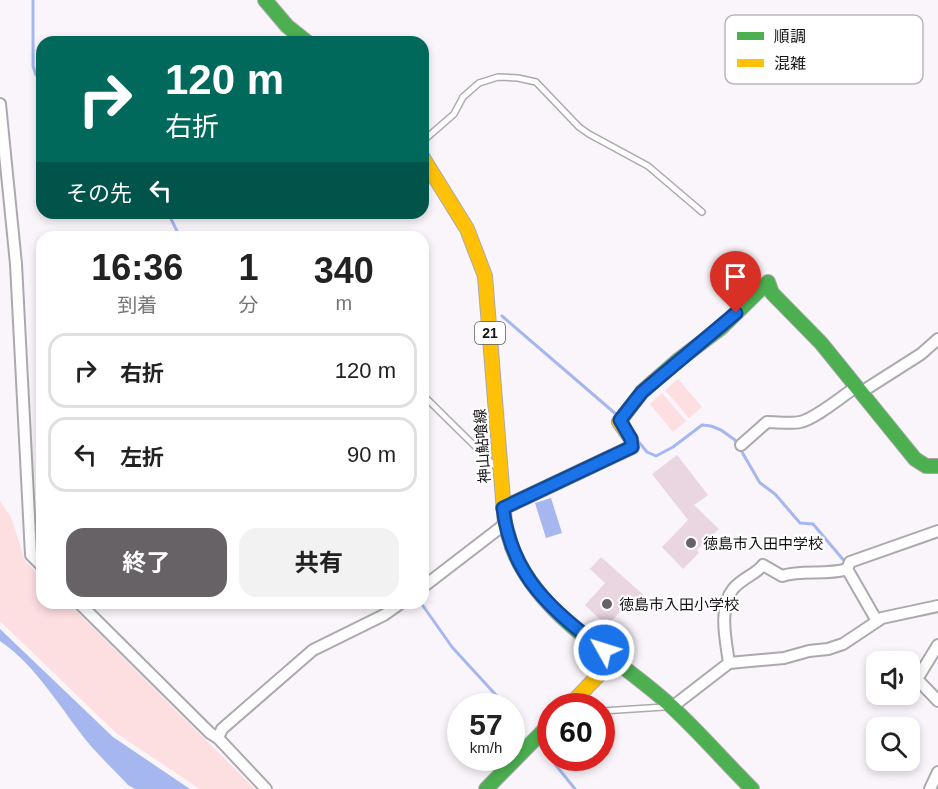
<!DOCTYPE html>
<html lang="ja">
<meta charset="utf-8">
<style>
:root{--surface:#fff;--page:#f2f2f2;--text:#222;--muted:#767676;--line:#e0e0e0;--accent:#666266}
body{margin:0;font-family:Helvetica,"Noto Sans JP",sans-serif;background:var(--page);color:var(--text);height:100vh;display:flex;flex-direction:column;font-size:22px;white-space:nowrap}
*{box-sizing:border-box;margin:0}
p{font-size:20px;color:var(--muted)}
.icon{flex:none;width:33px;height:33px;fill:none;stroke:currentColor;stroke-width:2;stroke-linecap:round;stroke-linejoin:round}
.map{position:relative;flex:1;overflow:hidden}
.drawer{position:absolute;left:36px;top:231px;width:393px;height:378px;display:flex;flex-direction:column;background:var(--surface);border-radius:18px;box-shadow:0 3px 9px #0003}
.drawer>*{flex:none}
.hud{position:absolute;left:36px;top:36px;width:393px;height:183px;border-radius:18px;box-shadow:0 3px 9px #0003;background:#00695c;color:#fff;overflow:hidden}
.controls{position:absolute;left:866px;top:651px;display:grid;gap:12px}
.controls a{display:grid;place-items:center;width:54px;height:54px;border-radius:12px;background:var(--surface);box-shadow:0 3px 9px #0003;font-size:30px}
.speed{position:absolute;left:447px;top:693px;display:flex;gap:12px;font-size:30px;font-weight:700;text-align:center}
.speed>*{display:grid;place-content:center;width:78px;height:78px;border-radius:50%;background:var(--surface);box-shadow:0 3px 9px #0003;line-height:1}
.speed small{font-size:15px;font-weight:400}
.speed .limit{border:9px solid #d22;background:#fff;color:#111}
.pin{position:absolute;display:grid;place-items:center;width:51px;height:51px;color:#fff;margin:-62px -26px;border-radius:50% 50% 50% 0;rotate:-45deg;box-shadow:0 0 6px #0007}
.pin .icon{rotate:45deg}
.me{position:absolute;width:66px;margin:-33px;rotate:309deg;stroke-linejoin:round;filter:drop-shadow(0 0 4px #0008)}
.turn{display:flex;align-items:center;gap:21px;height:126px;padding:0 30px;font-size:27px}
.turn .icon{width:78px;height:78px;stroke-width:2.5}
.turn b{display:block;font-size:42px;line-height:51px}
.then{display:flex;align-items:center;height:57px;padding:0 30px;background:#0003;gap:12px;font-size:22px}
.eta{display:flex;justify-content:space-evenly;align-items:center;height:102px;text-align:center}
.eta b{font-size:36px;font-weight:700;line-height:42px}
.primary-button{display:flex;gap:12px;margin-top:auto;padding:12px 30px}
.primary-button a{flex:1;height:69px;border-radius:18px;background:var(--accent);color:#fff;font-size:24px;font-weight:700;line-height:69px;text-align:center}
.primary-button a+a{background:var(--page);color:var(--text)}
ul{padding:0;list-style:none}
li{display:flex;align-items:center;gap:18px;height:75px;margin:0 12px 9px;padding:0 18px;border:3px solid var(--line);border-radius:18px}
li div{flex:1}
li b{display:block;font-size:22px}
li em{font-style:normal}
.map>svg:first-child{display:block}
.green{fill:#fddee1}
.water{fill:#a6b7f0}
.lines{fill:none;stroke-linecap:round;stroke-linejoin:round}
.stream{stroke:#a6b7f0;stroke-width:3}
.building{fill:#ead6e1}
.lane-casing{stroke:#aca9ad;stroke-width:8}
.street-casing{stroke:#aca9ad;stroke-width:14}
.fast-casing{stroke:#aca9ad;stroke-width:16}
.slow-casing{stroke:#aca9ad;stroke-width:16}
.lane{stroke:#fefefe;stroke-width:5}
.street{stroke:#fefefe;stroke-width:10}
.fast{stroke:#4caf50;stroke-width:14}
.slow{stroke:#ffc107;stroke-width:14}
.route-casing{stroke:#114b97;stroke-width:15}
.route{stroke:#1a73e8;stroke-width:10}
.poi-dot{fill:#666266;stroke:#fff;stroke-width:2}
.labels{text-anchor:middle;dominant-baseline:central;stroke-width:4.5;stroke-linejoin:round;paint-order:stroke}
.shield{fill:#fff;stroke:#5c5a5d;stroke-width:1.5}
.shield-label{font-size:14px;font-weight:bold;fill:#161317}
.street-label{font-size:15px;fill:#161317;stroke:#fff}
.poi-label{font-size:15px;fill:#161317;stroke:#fff;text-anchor:start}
.key{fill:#fff;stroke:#b9b8b9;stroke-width:1.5}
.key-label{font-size:16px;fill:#161317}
</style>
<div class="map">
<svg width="938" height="789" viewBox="0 0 938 789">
<rect width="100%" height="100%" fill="#faf5fa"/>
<g class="green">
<path d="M678,379L702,407L689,418L665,390Z"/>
<path d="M662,393L686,421L673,432L650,404Z"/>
<path d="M0,501L11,517L25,561L42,578V603H68L255,789H200L116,733L0,621Z"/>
</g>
<g class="water">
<path d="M551,498L562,533L546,538L535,503Z"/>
<path d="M0,629L113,737L190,789H135L128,785C116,772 102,759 90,745C62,711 37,666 0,641Z"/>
</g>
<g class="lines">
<g class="stream">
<path d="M33,0V66L36,75L42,78"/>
<path d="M168,213L180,237"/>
<path d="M502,316L617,415"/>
<path d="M638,441L647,452L656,456L673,447L702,425L711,426L721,430L735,440L760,483L775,494L800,523L813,524L846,563"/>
<path d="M421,603L452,647L506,706"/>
<path d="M542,748L575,789"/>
</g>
</g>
<g class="building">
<path d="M677,455L708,495L694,505L719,529L697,550L699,553L683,569L662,547L688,520L652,474Z"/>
<path d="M601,557L648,599L644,604L646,606L640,613L628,603L607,626L585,605L605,583L590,569Z"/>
</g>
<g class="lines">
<defs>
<g id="lane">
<path d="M423,141L454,114L463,97L479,83L498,77L518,78L536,82L579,127L589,134L648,166L702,212"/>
<path d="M423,395L495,466"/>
<path d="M602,711L664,707"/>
</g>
<g id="street">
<path d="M0,104L16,264L31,555L42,566"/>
<path d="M863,391L921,354L938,339"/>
<path d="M741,445L767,422C777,422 791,424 800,422C815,419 841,397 856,387"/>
<path d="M423,587L505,524"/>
<path d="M79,603L210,733L218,738L266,789"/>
<path d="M877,621L847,569L850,562L938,531"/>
<path d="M938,645L917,679L938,701"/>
<path d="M729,663C726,641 718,608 733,589C742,578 755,575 763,565L782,576C803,569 826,576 847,569"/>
<path d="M672,707L729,663L784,658L809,651L828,649L843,644L882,618L938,606"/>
<path d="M218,738L222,729L313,650L384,615L401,603"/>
<path d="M930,789L938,772"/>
</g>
<g id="fast">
<path d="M265,0L287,26L307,42"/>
<path d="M653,382L677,361L721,328L768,282L772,293L821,343L915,459L926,466H938"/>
<path d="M512,547C539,618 618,657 672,707C700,733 725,762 752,789"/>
<path d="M486,789L550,724"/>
</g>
<g id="slow">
<path d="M423,158L467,229L485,276L505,524L512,547"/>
<path d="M503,508L632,447L631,439L619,422L642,392L653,382"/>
<path d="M569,706L614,659"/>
</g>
</defs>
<use href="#lane" class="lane-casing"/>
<use href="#street" class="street-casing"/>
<use href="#fast" class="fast-casing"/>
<use href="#slow" class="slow-casing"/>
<use href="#lane" class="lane"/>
<use href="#street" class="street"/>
<use href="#fast" class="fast"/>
<use href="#slow" class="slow"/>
</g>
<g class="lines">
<defs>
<path id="route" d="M604,650C552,610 511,577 503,508L632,447L631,439L620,420L642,392L736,313"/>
</defs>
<use href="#route" class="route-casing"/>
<use href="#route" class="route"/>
</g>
<g class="poi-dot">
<circle cx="691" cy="543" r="6"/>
<circle cx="607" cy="604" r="6"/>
</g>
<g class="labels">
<rect class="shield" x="475" y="322" width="30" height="22" rx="4.5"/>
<g class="shield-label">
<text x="490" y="333">21</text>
</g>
<g class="street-label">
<text transform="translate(482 446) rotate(-94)">神山鮎喰線</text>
</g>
<g class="poi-label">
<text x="703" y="543">徳島市入田中学校</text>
<text x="619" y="604">徳島市入田小学校</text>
</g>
</g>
<rect x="725" y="15" width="198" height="69" rx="9" class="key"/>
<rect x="737" y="32" width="27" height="8" fill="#4caf50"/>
<rect x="737" y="59" width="27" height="8" fill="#ffc107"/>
<g class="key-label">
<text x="774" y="42">順調</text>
<text x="774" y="69">混雑</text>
</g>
</svg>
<div class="controls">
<a><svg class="icon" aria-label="sound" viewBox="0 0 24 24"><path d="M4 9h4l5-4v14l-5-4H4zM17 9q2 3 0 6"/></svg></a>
<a><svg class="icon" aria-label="search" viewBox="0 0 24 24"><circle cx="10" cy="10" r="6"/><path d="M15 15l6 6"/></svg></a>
</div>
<div class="speed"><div>57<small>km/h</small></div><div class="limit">60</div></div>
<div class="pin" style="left:736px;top:313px;background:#d93025"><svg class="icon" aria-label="arrive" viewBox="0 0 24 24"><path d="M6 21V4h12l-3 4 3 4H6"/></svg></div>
<svg class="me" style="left:604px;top:650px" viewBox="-20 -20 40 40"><circle r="17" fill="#1a73e8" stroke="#fff" stroke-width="3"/><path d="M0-11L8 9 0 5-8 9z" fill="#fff"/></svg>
<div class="hud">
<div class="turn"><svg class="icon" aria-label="right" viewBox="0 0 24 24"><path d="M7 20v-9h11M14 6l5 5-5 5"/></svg><div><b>120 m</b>右折</div></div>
<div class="then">その先<svg class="icon" aria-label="left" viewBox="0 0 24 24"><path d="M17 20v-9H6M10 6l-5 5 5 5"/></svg></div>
</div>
<section class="drawer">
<div class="eta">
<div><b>16:36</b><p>到着</p></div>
<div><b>1</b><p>分</p></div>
<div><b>340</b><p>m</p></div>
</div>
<ul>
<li><svg class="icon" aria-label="right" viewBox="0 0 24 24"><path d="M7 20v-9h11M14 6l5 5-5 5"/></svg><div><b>右折</b></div><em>120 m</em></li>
<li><svg class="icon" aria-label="left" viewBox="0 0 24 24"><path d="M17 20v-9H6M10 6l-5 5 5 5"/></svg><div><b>左折</b></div><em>90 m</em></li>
</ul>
<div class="primary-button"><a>終了</a><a>共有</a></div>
</section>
</div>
